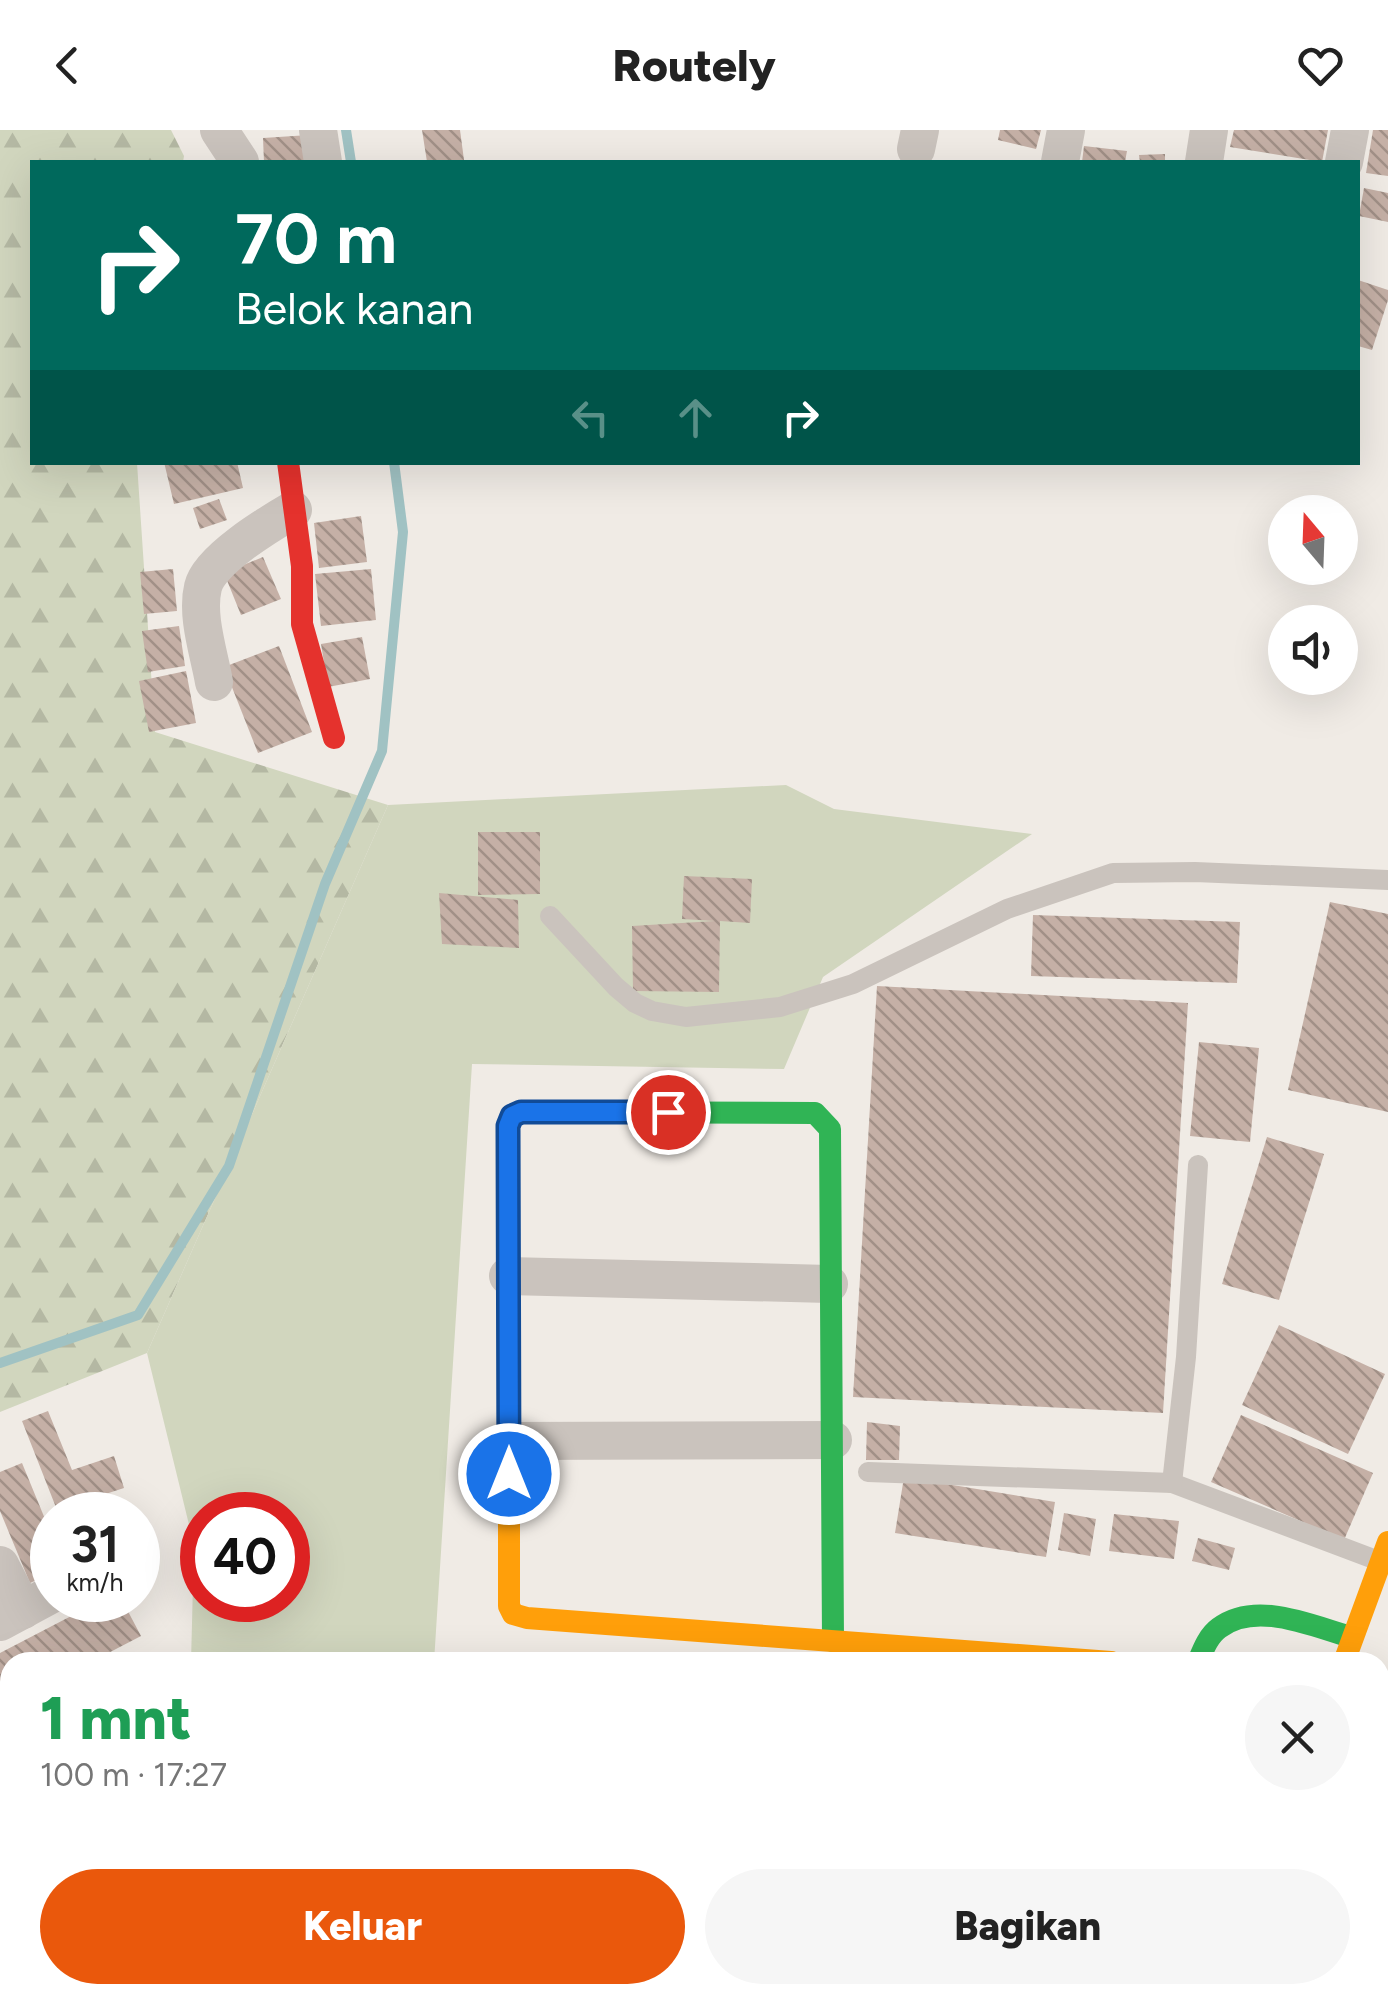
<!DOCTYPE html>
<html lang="id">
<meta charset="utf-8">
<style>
:root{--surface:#fff;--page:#f6f6f6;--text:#222;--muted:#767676;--accent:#ea580c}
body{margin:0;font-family:Figtree,sans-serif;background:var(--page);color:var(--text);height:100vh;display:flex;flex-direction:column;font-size:38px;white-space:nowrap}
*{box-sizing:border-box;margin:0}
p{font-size:32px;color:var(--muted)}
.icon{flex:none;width:55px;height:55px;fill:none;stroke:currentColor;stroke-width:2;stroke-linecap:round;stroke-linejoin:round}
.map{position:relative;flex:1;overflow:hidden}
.panel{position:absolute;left:0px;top:1522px;width:1390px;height:352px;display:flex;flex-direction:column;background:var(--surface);border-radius:30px 30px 0 0;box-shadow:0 10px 40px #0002}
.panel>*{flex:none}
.hud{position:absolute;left:30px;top:30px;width:1330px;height:305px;border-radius:0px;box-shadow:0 10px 40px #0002;background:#00695c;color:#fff;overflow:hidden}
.needle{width:65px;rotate:341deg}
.fabs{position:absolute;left:1268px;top:365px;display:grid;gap:20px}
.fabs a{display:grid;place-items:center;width:90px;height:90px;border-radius:50%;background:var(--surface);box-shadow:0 10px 40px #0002;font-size:50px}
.speed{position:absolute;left:30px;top:1362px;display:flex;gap:20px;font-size:50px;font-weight:700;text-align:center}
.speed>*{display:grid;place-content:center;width:130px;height:130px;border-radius:50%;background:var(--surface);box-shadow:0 10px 40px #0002;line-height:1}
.speed small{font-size:25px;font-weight:400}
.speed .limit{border:15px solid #d22;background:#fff;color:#111}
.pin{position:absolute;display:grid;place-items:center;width:85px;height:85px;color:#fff;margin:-42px;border:5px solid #fff;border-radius:50%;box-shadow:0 2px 10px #0007}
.me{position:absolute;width:110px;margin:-55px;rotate:0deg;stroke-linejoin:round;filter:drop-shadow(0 0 8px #0008)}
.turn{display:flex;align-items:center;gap:35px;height:210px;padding:0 40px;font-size:45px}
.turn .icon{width:130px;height:130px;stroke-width:2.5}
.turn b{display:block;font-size:70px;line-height:85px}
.lanes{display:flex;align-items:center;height:95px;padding:0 40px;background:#0003;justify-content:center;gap:50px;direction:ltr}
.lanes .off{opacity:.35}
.round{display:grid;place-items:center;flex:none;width:105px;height:105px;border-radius:52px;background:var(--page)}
.headline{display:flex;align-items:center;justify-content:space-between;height:170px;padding:0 40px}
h1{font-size:60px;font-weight:800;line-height:75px;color:#1e9e55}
.cta{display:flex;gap:20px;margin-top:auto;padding:20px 40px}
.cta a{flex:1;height:115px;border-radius:60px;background:var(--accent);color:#fff;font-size:40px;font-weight:800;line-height:115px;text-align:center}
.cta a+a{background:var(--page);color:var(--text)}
header{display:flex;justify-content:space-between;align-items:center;height:130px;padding:0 40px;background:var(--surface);font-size:45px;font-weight:800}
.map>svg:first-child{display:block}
.forest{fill:url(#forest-firs)}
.park{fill:#d1d6be;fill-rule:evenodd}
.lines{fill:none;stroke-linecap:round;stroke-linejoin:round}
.stream{stroke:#a0c2c3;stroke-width:10}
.building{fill:url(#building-back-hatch)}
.lane{stroke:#cac3bd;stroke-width:20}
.street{stroke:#cac3bd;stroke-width:38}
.fast{stroke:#30b455;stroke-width:22}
.slow{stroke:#ff9f0a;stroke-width:22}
.jam{stroke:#e5322d;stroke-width:22}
.route-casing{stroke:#114b97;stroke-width:25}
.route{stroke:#1a73e8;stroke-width:18}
</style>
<header><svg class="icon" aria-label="back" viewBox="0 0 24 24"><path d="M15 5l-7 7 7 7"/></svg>Routely<svg class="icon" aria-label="heart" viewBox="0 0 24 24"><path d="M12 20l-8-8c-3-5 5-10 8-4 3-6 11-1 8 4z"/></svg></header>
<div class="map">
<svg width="1388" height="1873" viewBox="0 0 1388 1873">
<defs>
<pattern id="forest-firs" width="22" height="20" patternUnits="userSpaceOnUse" patternTransform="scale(2.5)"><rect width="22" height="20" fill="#d1d6be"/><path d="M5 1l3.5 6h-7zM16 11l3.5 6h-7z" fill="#b4b8a3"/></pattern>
<pattern id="building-back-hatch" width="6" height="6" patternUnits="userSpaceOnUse" patternTransform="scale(2.5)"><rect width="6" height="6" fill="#c5b0a6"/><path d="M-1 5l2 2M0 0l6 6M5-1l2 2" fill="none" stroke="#a19087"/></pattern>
</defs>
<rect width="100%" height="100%" fill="#f0ebe5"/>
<path class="forest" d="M0,0H171L184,26L183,32H32V332L137,333L155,602L388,675L147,1223L0,1282Z"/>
<g class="park">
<path d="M786,655L834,679L1032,704L823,847L784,939L472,934L434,1532H191L194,1415L147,1223L388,675ZM202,1385H288V1470H202Z"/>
<path d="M184,1865H1031L1029,1873H183Z"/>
</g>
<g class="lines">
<g class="stream">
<path d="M346,0L351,32"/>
<path d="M0,1233L138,1185L229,1036L325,754L382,621L403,402L394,332"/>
</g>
</g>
<g class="building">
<path d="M422,0H460L464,30L427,32Z"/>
<path d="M1000,0H1041L1036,19L998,10Z"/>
<path d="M1234,0H1328L1322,32L1230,17Z"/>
<path d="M1373,0H1388V46L1366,43Z"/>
<path d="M309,5L311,32H264L263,8Z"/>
<path d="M1084,16L1127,21L1125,32H1082Z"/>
<path d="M1165,24V32H1140L1139,25Z"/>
<path d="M1364,58L1388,63V92L1359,86Z"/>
<path d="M1358,150L1388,160V170L1372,220L1358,216Z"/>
<path d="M164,332H237L243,358L174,374Z"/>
<path d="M219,369L227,390L200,399L193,378Z"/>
<path d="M361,386L367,432L319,438L314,393Z"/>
<path d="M263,427L281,469L241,485L224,443Z"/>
<path d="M173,439L177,481L144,484L140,442Z"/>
<path d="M371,439L376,490L321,496L315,444Z"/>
<path d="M179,496L185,536L148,542L142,501Z"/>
<path d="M362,507L370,549L328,557L321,514Z"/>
<path d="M279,516L312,602L258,623L224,537Z"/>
<path d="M186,541L196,593L149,602L139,551Z"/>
<path d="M478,702H540V764L478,765Z"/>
<path d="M684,746L752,749L750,793L720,791L719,862L633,861L632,796L715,791L682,789Z"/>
<path d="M439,763L518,770L519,818L442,814Z"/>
<path d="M1330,772L1388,784V982L1288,960Z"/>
<path d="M1033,785L1240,792L1237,853L1031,846Z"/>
<path d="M877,856L1188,873L1163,1283L853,1267Z"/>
<path d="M1199,912L1259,918L1250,1012L1190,1006Z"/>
<path d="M1267,1007L1324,1024L1279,1170L1222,1154Z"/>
<path d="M1279,1195L1385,1244L1348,1324L1242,1275Z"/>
<path d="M48,1281L72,1340L114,1326L124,1358L84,1371L86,1376L59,1385L22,1291Z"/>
<path d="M1241,1285L1373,1343L1344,1410L1211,1352Z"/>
<path d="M867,1292L900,1296L899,1330H866Z"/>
<path d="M22,1333L52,1406V1443L30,1453L0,1381V1342Z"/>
<path d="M904,1347L1055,1372L1046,1427L895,1403Z"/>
<path d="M1064,1383L1096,1389L1090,1426L1058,1420Z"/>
<path d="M1114,1384L1179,1391L1174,1429L1109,1421Z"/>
<path d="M1198,1408L1235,1418L1229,1440L1192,1431Z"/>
<path d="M102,1470H122L141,1506L91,1532H10V1575L0,1580V1523Z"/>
<path d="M10,1595V1639L0,1645V1601Z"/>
<path d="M1380,1629L1388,1632V1668L1381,1689Z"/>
<path d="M10,1701V1759L3,1762L0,1756V1706Z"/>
<path d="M1380,1736L1388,1740V1789L1380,1786Z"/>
<path d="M1380,1792L1388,1796V1806L1380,1824Z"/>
<path d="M55,1865H134L136,1870L131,1873H59Z"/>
</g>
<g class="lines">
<g class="lane">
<path d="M550,786L616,857L635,873L652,881L686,887L780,877L853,854L1007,779L1113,743L1195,742L1388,750"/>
<path d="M868,1342L1172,1353L1379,1431"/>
<path d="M1172,1353L1186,1227L1198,1035"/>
</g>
<g class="street">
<path d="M219,0L240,32"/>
<path d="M318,0L323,32"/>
<path d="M916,19L920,0"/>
<path d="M1060,32L1066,0"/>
<path d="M1204,32L1209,0"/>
<path d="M1344,32L1350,0"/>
<path d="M214,552C209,523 196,486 203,457C209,430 269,394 293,380"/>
<path d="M508,1146L829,1154"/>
<path d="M509,1311L833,1310"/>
<path d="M0,1435L23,1480"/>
<path d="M0,1492L52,1464"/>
<path d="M0,1672L10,1667"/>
<path d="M1380,1733L1388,1736"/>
<path d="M0,1782L10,1801"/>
<path d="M0,1855L10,1850"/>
<path d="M44,1865L49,1873"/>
<path d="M758,1865L809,1873"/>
<path d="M1343,1865L1365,1873"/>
<path d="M910,1873L983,1865"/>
</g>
<g class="fast">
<path d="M519,982L815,983L830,999L833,1511"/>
<path d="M1198,1532C1203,1520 1208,1506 1219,1498C1256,1470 1312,1496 1351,1507"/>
</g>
<g class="slow">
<path d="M509,1291V1476L513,1484L527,1488L1111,1532"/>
<path d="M1344,1532L1388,1412"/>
</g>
<g class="jam">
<path d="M288,332L302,436V494L334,608"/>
<path d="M509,1291L508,996L512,986L519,982"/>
<path d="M1243,1873L1246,1865"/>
</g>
</g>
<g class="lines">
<defs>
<path id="route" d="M509,1344L508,996L512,986L521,982H668"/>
</defs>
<use href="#route" class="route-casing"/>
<use href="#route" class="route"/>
</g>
</svg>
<div class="fabs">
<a><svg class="needle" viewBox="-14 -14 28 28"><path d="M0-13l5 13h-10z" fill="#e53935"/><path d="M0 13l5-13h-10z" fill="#767676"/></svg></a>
<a><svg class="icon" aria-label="sound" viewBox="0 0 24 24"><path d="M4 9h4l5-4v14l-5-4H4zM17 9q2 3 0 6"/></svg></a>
</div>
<div class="speed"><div>31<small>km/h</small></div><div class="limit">40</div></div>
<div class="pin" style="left:668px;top:982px;background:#d93025"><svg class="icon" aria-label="arrive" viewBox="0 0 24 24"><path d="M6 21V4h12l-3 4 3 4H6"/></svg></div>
<svg class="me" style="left:509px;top:1344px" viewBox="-20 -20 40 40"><circle r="17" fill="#1a73e8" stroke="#fff" stroke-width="3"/><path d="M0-11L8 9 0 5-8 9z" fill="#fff"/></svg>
<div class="hud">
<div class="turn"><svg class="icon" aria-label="right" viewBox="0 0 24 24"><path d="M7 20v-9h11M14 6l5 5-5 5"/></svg><div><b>70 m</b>Belok kanan</div></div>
<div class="lanes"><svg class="icon off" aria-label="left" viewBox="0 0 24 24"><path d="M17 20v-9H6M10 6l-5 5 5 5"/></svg><svg class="icon off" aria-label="ahead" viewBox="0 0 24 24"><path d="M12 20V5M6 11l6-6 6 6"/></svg><svg class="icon" aria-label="right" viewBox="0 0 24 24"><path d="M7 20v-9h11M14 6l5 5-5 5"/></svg></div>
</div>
<section class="panel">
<div class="headline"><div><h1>1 mnt</h1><p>100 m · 17:27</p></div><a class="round"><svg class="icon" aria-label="close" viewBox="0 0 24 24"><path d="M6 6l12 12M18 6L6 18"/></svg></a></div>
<div class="cta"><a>Keluar</a><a>Bagikan</a></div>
</section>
</div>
